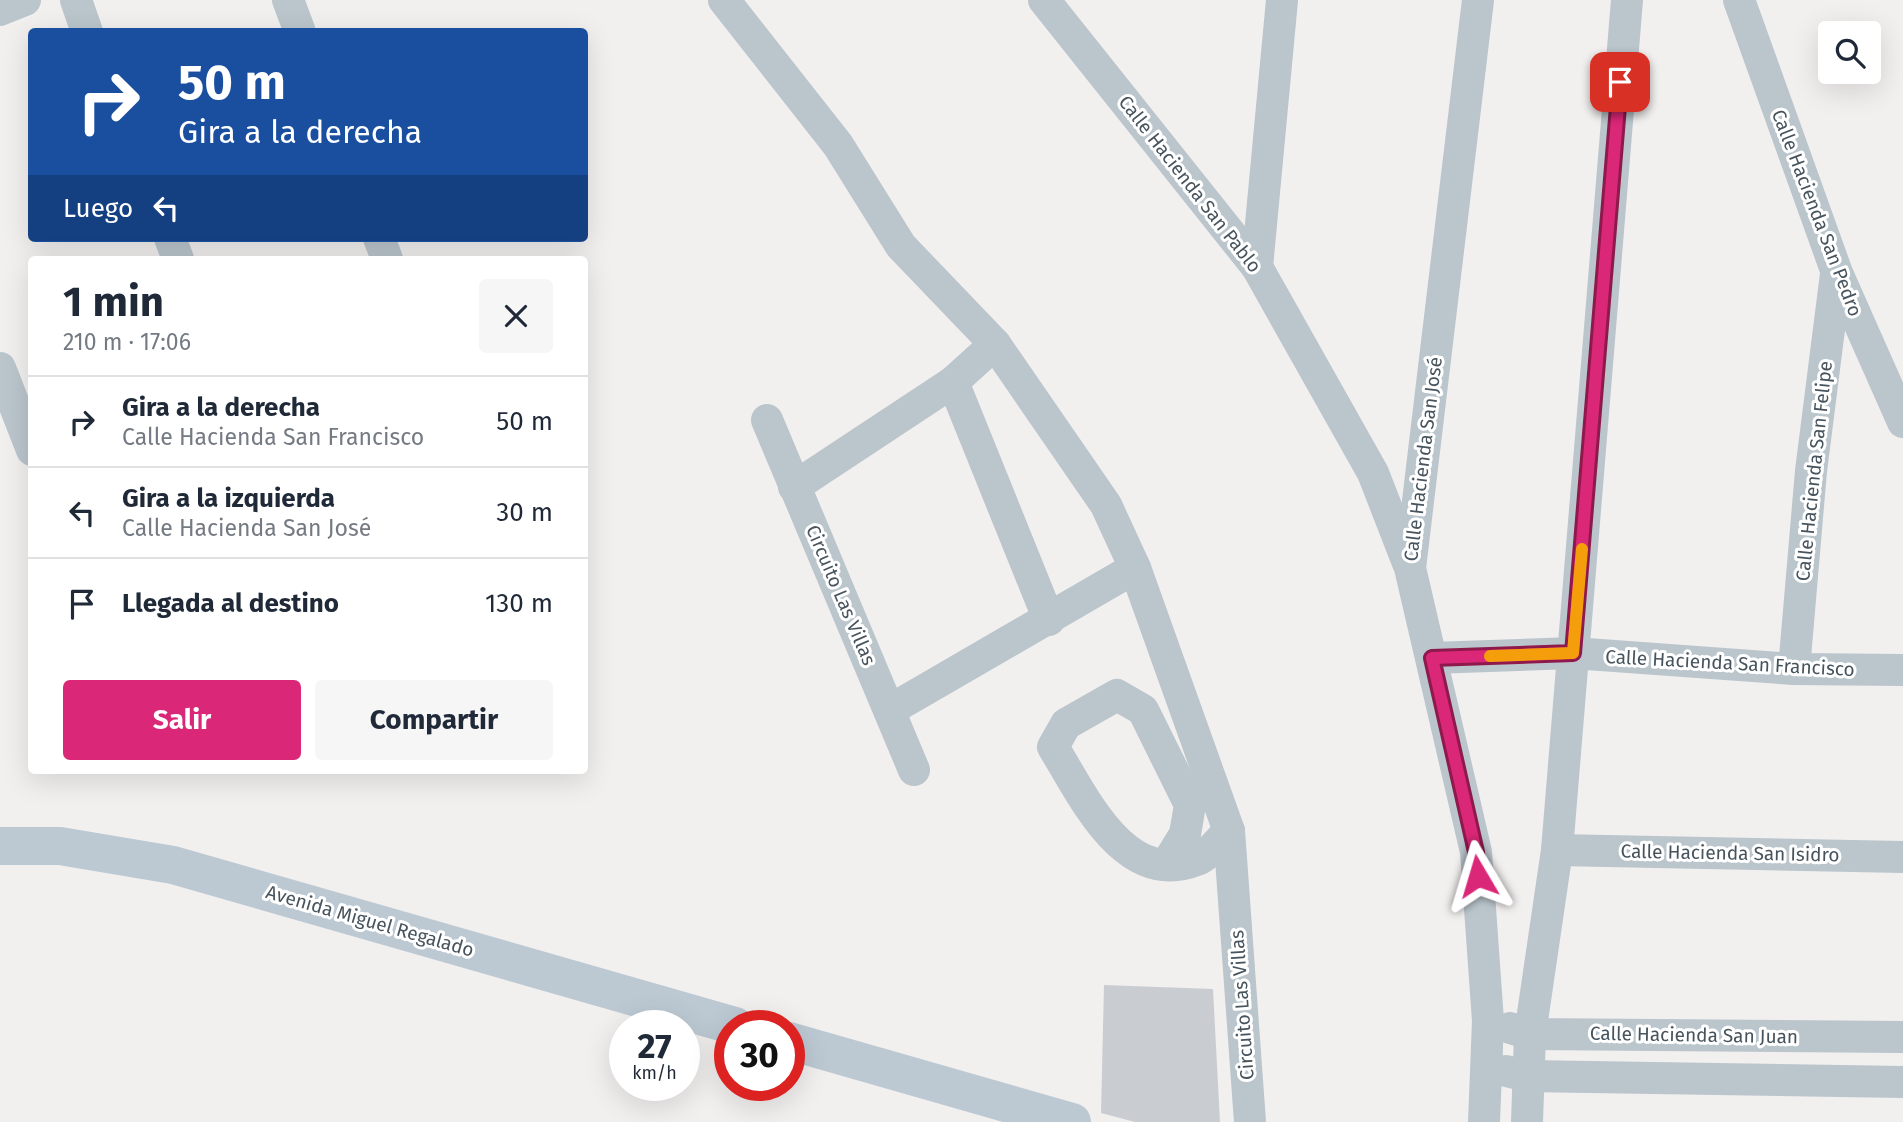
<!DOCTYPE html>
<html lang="es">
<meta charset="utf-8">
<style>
:root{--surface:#fff;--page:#f6f6f7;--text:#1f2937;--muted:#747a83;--line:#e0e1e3;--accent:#db2777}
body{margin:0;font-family:"Fira Sans",sans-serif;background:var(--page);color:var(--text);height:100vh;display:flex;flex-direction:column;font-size:26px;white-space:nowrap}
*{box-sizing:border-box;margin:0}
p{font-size:23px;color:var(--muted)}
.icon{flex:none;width:38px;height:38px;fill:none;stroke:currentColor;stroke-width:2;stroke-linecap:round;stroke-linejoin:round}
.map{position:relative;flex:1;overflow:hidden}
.side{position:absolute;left:28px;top:256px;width:560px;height:518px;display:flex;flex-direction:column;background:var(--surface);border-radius:7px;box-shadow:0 7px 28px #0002}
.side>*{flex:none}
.top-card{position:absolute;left:28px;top:28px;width:560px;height:214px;border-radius:7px;box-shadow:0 7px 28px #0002;background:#1a4fa0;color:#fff;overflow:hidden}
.tools{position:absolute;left:1818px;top:21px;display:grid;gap:14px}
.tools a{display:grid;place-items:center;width:63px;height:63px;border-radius:7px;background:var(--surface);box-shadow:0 7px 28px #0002;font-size:35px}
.speed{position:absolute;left:609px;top:1010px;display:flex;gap:14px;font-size:35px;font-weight:700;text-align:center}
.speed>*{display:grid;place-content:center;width:91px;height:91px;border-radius:50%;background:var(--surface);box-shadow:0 7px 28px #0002;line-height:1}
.speed small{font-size:18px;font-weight:400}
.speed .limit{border:10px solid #d22;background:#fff;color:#111}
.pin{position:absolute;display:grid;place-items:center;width:60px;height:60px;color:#fff;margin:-30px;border-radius:14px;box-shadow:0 4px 10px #0006}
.me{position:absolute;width:77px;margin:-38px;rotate:353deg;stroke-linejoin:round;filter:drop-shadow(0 0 5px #0008)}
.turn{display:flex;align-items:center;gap:24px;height:147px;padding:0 35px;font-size:32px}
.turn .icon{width:91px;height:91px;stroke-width:2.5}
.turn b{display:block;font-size:49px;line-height:60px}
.then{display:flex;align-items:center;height:66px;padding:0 35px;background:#0003;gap:14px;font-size:26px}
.round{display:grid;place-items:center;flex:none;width:74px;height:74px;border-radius:7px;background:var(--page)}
.headline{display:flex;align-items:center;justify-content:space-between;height:119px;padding:0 35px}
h1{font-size:42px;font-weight:700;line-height:52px}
.button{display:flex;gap:14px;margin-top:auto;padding:14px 35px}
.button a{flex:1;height:80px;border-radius:7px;background:var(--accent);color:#fff;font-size:28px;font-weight:700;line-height:80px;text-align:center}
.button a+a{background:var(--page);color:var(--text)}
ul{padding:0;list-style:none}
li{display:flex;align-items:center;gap:21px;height:91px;padding:0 35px;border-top:2px solid var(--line)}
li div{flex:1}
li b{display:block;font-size:26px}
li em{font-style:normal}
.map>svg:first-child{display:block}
.building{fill:#c9cdd2}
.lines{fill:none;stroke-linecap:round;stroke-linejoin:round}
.street{stroke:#bac5cc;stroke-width:32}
.secondary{stroke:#bcc9d3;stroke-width:38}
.route-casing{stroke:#8e194d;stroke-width:18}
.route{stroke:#db2777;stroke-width:12}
.slow{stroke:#f59e0b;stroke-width:12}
.labels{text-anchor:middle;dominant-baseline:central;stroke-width:6;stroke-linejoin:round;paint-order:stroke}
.street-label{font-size:19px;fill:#47545d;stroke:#fff}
</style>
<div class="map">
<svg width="1903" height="1122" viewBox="0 0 1903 1122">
<rect width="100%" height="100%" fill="#f2efef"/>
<path class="building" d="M1104,985L1213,989L1220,1122H1135L1101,1113Z"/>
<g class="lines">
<g class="street">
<path d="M76,0L87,32"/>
<path d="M288,0L300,32"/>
<path d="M724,0L838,145L901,246L995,344L1106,505L1135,568L1229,831L1250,1122"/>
<path d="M1044,0L1257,267L1373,473L1408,563"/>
<path d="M1478,0L1410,568L1476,852L1488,1021L1484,1122"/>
<path d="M1739,0L1837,273L1903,422"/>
<path d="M0,10L25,0"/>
<path d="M170,238L178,259"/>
<path d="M379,238L387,259"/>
<path d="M1257,267L1282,0"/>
<path d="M0,368L32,450"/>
<path d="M953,382L1049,620"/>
<path d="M767,420L914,770"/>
<path d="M794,487L953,382L995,344"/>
<path d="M1432,658L1573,653L1794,669L1903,670"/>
<path d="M1794,669L1811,471L1836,274"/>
<path d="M890,710L1135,568"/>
<path d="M1557,850L1903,857"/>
<path d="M1166,865L1185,834L1190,805L1143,710L1117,695L1066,724L1053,747C1083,795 1124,889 1197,860C1208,856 1220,839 1229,831"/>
<path d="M1510,1028L1530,1034L1903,1037"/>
<path d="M1506,1071L1527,1076L1903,1082"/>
<path d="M1527,1122L1530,1034L1557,850L1627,0"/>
</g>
<g class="secondary">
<path d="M0,846H60L173,865L735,1026"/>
<path d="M789,1041L1072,1122"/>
</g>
</g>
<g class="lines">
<defs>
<path id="route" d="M1478,876L1476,852L1432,658L1573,653L1620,82"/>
</defs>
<use href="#route" class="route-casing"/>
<use href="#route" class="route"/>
<path class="slow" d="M1490,656L1573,653L1582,549"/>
</g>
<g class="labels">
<g class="street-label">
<text transform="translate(1190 184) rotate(52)">Calle Hacienda San Pablo</text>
<text transform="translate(1817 213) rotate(69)">Calle Hacienda San Pedro</text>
<text transform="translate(1423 459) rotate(-83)">Calle Hacienda San José</text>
<text transform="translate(1814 471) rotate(-84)">Calle Hacienda San Felipe</text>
<text transform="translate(841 595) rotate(67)">Circuito Las Villas</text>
<text transform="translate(1730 663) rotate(3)">Calle Hacienda San Francisco</text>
<text transform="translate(1730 853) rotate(1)">Calle Hacienda San Isidro</text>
<text transform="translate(370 921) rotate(16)">Avenida Miguel Regalado</text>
<text transform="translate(1242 1005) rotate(-94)">Circuito Las Villas</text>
<text transform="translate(1694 1035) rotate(1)">Calle Hacienda San Juan</text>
</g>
</g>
</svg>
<div class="tools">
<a><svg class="icon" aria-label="search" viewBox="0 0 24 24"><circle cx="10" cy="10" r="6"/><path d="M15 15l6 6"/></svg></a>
</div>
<div class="speed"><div>27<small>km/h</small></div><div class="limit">30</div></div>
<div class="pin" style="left:1620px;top:82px;background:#d93025"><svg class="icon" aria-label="arrive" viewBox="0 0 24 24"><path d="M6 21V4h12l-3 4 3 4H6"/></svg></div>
<svg class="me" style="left:1478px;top:876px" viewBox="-20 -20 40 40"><path d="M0-17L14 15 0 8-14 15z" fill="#db2777" stroke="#fff" stroke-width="4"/></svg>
<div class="top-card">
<div class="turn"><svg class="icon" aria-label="right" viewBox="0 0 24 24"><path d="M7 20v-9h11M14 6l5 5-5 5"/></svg><div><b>50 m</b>Gira a la derecha</div></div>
<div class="then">Luego<svg class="icon" aria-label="left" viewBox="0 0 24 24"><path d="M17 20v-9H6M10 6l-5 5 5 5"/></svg></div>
</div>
<section class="side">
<div class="headline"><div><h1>1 min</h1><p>210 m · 17:06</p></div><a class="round"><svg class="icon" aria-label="close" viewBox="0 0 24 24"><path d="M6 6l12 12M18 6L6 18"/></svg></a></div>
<ul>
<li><svg class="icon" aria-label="right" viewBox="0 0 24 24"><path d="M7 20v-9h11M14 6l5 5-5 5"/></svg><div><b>Gira a la derecha</b><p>Calle Hacienda San Francisco</p></div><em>50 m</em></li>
<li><svg class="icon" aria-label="left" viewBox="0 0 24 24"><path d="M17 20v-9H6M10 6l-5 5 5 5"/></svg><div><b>Gira a la izquierda</b><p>Calle Hacienda San José</p></div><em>30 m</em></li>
<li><svg class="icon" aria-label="arrive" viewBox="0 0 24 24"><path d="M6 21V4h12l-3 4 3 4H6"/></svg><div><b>Llegada al destino</b></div><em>130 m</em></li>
</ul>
<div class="button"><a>Salir</a><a>Compartir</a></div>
</section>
</div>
